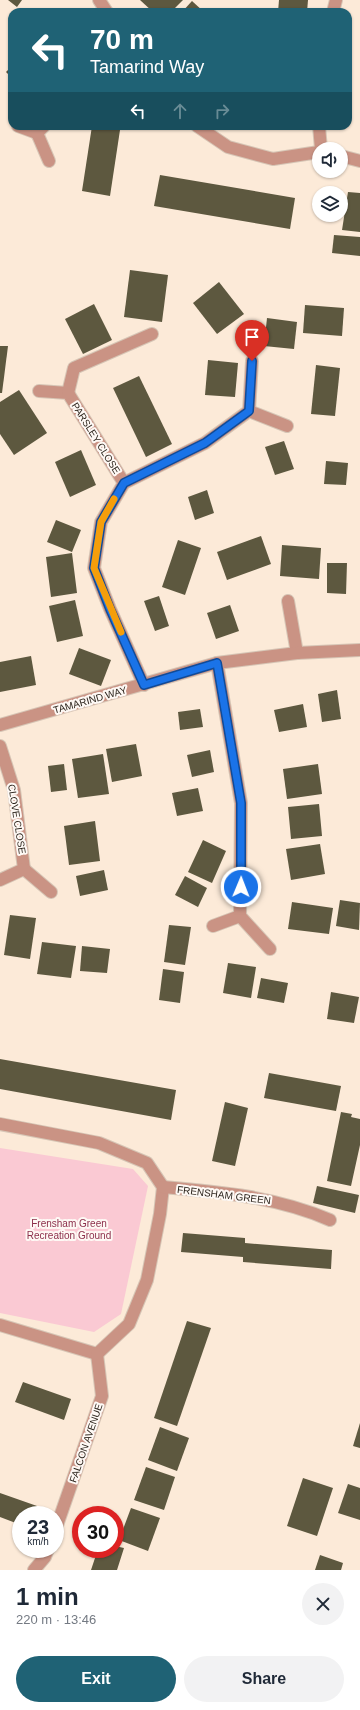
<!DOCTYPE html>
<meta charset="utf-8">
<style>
:root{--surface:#fff;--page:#f2f2f3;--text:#1f2937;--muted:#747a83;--accent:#1f6275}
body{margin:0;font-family:Arial,sans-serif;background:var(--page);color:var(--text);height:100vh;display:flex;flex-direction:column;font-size:15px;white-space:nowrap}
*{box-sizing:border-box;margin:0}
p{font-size:13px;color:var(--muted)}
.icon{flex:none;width:22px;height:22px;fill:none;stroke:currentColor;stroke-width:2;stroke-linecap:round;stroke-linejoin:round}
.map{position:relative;height:1570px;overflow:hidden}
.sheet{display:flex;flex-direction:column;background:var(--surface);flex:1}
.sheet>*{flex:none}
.top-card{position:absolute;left:8px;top:8px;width:344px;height:122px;border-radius:12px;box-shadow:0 1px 3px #0004;background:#1f6275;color:#fff;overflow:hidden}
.controls{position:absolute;left:312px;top:142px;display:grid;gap:8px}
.controls a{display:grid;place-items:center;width:36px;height:36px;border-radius:50%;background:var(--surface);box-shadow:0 1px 3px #0004;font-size:20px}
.speed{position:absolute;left:12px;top:1506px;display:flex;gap:8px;font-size:20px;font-weight:700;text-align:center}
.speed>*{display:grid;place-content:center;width:52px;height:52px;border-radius:50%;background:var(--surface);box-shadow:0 1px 3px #0004;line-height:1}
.speed small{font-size:10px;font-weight:400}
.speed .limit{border:6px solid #d22;background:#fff;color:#111}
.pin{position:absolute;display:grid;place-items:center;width:34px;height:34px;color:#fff;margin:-41px -17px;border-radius:50% 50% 50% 0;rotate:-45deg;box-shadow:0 0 4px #0007}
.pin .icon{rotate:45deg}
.me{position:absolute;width:44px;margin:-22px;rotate:1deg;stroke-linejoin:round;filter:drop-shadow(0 0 3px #0008)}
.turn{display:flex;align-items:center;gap:14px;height:84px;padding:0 16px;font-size:18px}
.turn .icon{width:52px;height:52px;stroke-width:2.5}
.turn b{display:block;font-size:28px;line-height:34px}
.lanes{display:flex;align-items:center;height:38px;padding:0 16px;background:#0003;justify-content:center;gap:20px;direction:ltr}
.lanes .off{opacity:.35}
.round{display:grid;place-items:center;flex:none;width:42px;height:42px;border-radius:21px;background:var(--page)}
.overview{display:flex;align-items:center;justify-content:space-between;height:68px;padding:0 16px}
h1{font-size:24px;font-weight:700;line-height:30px}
.cta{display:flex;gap:8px;margin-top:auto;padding:8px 16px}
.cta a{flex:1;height:46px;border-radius:24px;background:var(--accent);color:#fff;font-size:16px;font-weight:700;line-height:46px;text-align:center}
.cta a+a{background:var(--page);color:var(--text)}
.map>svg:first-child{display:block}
.green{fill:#fac9d3}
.building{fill:#5d583f}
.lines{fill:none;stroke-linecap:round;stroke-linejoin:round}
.minor-casing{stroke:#d6c5b5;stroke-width:14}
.minor{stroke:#ca9384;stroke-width:12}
.route-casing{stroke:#114b97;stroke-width:10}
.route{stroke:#1a73e8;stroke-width:7}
.slow{stroke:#f59e0b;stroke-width:7}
.labels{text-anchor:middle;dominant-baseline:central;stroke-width:4;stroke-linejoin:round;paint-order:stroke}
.street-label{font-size:10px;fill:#271f17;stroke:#fef9f5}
.park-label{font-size:10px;fill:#8c2f4b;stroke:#fef9f5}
</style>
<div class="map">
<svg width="360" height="1570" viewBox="0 0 360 1570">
<rect width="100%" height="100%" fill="#fcead8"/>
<path class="green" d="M0,1148L133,1169L148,1186L121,1314L94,1332L0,1313Z"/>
<g class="building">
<path d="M8,0H22L17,7Z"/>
<path d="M140,0H183L171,12H153Z"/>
<path d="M279,0H308L307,12H278Z"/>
<path d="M192,1L204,12H182Z"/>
<path d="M12,66V78L6,72Z"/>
<path d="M92,126L120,130L110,196L82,191Z"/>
<path d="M160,175L295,198L290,229L154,206Z"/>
<path d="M348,192L360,193V232L342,230Z"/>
<path d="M334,235L360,237V256L332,253Z"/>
<path d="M130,270L168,275L162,322L124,317Z"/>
<path d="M219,282L244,314L217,334L193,303Z"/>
<path d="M94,304L112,340L83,354L65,319Z"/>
<path d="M305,305L344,308L342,336L303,333Z"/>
<path d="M267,318L297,322L294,349L264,346Z"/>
<path d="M0,346H8L2,393H0Z"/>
<path d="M208,360L238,363L235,397L205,395Z"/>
<path d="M316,365L340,368L335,416L311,414Z"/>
<path d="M139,376L172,444L146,457L113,388Z"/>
<path d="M19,390L47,433L14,455L0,434V402Z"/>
<path d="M284,441L294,469L275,475L265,447Z"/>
<path d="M81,450L96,485L70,497L55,462Z"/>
<path d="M326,461L348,463L346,485L324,484Z"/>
<path d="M207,490L214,513L195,520L188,497Z"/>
<path d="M56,520L81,530L72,552L47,542Z"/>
<path d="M261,536L271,564L227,580L217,552Z"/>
<path d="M178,540L201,548L185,595L162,587Z"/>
<path d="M282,545L321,548L319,579L280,576Z"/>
<path d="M72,553L77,593L51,597L46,557Z"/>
<path d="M327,563H347L346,594L327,593Z"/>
<path d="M159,596L169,626L155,631L144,601Z"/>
<path d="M75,600L83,636L57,642L49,606Z"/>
<path d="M230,605L239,631L216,639L207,613Z"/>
<path d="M79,648L111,660L101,686L69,674Z"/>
<path d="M31,656L36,685L0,692V662Z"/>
<path d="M337,690L341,719L322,722L318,694Z"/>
<path d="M303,704L307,727L279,732L274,710Z"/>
<path d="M200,709L203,727L180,730L178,712Z"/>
<path d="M136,744L142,776L112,782L106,749Z"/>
<path d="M210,750L214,772L192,777L187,755Z"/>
<path d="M103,754L109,794L78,798L72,759Z"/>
<path d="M64,764L67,790L51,792L48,766Z"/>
<path d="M318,764L322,794L287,799L283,769Z"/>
<path d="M198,788L203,811L177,816L172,793Z"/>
<path d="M319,804L322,836L291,839L288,807Z"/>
<path d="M95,821L100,861L69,865L64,826Z"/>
<path d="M203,840L226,851L212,883L188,872Z"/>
<path d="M320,844L325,874L291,880L286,849Z"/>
<path d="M104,870L108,890L80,896L76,876Z"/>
<path d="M185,876L207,888L198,907L175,895Z"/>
<path d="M340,900L360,903L359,930L336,926Z"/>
<path d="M292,902L333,908L329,934L288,929Z"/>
<path d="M10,915L36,918L30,959L4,955Z"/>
<path d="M169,925L191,927L185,965L164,962Z"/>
<path d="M42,942L76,946L71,978L37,974Z"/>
<path d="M82,946L110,949L107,973L80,971Z"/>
<path d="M228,963L256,967L251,998L223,993Z"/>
<path d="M163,969L184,972L180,1003L159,1000Z"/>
<path d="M261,978L288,983L284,1003L257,998Z"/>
<path d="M331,992L359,997L354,1023L327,1019Z"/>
<path d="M0,1059L176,1090L171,1120L0,1089Z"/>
<path d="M269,1073L341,1086L336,1111L264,1098Z"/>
<path d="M225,1102L248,1108L235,1166L212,1161Z"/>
<path d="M341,1112L352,1114L351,1117L360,1119V1145L351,1186L327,1181Z"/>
<path d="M317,1186L359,1195L355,1213L313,1203Z"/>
<path d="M183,1233L245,1238V1243L332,1250L331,1269L243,1262V1257L181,1252Z"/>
<path d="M187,1321L211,1328L177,1426L154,1418Z"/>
<path d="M23,1382L71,1399L64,1420L15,1402Z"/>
<path d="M360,1423V1448L353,1446Z"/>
<path d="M160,1427L189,1438L177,1471L148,1460Z"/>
<path d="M146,1467L175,1477L164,1510L134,1500Z"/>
<path d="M303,1478L333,1488L317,1536L287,1526Z"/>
<path d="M348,1484L360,1488V1520L338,1513Z"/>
<path d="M0,1493L37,1506L33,1515H21V1525L0,1517Z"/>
<path d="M131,1508L160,1518L148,1551L119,1540Z"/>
<path d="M115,1546L124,1548L117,1570H91L98,1549H115Z"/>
<path d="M320,1555L343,1563L341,1570H315Z"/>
</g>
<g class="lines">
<defs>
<g id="minor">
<path d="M99,0L107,12"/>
<path d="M333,12L336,0"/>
<path d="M18,126L37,133L44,126"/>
<path d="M197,126L228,147L273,159L319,152"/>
<path d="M319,126L321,149"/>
<path d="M37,133L49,161"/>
<path d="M341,156L360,161"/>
<path d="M39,391L68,393L124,483"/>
<path d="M68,393L74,368L152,334"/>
<path d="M249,411L252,361"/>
<path d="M288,601L297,653"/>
<path d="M217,663L241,803L240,916L270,949"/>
<path d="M144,685L110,609L94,568L101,522L124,483L205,443L249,411L287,426"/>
<path d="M0,725L217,663L297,653L360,650"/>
<path d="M0,746L14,790L24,869L0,880"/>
<path d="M24,869L51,892"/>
<path d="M213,926L240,916"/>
<path d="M0,1124L99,1143L147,1163L163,1187L160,1214L147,1280L129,1324L97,1354"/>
<path d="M163,1187C221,1192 277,1197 330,1220"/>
<path d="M0,1325L97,1354"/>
<path d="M55,1531L102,1396L97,1354"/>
<path d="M34,1570L45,1557L48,1549"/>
</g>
</defs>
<use href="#minor" class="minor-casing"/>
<use href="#minor" class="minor"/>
</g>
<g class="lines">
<defs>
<path id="route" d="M241,887V803L217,663L144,685L110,609L94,568L101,522L124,483L205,443L249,411L252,361"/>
</defs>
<use href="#route" class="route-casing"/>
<use href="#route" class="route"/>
<path class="slow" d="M114,499L101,522L94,568L121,632"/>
</g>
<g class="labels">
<g class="street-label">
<text transform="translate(96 438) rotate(58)">PARSLEY CLOSE</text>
<text transform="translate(90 700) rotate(-16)">TAMARIND WAY</text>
<text transform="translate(17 819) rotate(81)">CLOVE CLOSE</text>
<text transform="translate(224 1195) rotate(7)">FRENSHAM GREEN</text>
<text transform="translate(86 1443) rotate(-71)">FALCON AVENUE</text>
</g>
<g class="park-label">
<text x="69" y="1223">Frensham Green<tspan x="69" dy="12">Recreation Ground</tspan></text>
</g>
</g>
</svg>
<div class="controls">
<a><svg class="icon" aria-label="sound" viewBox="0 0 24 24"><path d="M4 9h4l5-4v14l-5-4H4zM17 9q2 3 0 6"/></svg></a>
<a><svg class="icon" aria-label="layers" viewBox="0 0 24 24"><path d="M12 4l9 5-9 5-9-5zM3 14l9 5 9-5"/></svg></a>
</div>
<div class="speed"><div>23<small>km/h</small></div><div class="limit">30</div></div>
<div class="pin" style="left:252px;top:361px;background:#d93025"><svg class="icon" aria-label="arrive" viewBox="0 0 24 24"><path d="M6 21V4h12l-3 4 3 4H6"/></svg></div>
<svg class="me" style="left:241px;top:887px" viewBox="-20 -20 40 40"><circle r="17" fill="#1a73e8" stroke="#fff" stroke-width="3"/><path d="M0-11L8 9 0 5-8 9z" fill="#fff"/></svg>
<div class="top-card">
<div class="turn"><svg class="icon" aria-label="left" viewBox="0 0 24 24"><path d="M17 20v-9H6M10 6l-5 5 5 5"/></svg><div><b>70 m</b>Tamarind Way</div></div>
<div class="lanes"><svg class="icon" aria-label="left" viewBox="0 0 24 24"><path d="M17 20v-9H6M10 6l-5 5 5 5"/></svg><svg class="icon off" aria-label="ahead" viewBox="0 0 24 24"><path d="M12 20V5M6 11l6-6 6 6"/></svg><svg class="icon off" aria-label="right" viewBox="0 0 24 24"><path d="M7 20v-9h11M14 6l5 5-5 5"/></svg></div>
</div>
</div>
<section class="sheet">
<div class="overview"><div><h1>1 min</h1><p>220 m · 13:46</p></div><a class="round"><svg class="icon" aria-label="close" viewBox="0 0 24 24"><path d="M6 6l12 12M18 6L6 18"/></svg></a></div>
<div class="cta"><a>Exit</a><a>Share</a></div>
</section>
